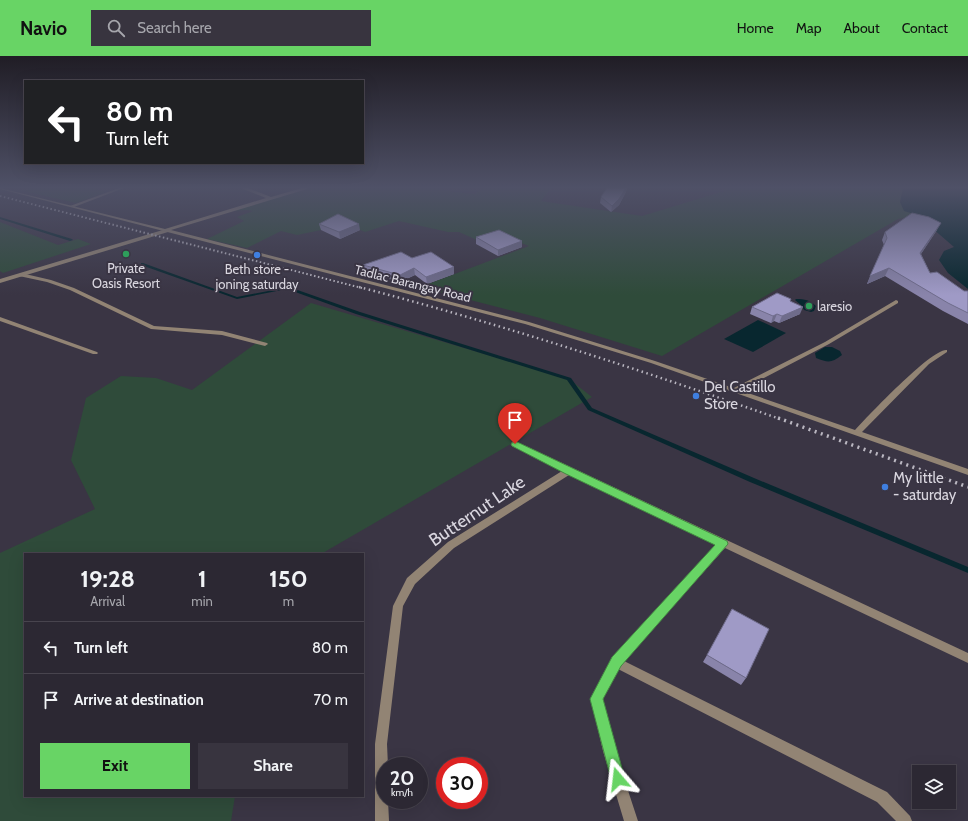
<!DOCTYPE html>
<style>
:root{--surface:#2c2833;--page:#38343f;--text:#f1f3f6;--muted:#a6a6ac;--line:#48444e;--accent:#68d465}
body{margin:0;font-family:Cabin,sans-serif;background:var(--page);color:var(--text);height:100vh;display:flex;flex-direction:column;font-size:15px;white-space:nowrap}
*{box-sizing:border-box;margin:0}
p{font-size:13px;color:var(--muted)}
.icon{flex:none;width:22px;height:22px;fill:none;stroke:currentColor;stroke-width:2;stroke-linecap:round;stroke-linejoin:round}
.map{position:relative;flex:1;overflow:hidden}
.panel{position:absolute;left:24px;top:497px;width:340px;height:244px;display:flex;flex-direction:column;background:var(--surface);border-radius:0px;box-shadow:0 4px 16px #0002,0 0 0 1px var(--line)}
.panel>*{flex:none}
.top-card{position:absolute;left:24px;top:24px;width:340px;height:84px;border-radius:0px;box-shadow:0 4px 16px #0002,0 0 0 1px var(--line);background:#202124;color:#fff;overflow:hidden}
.tools{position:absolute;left:912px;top:709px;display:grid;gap:8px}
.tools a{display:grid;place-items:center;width:44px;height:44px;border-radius:0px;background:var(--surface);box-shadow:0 4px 16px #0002,0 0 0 1px var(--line);font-size:20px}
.speed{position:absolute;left:376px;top:701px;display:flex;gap:8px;font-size:20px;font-weight:700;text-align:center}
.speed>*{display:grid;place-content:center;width:52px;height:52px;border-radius:50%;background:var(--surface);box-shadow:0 4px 16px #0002,0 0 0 1px var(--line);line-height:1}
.speed small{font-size:10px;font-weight:400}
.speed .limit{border:6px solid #d22;background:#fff;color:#111}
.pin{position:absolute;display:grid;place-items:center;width:34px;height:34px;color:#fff;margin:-41px -17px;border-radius:50% 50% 50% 0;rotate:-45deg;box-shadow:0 0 4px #0007}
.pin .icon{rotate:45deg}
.me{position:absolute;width:44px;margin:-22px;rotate:343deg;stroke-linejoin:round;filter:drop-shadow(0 0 3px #0008)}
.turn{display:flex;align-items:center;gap:14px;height:84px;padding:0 16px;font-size:18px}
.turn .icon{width:52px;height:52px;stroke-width:2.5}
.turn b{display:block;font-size:28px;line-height:34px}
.eta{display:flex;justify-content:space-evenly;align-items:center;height:68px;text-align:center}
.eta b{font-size:24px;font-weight:800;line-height:28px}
.primary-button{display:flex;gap:8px;margin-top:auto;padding:8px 16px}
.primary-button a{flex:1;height:46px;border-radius:0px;background:var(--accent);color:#111;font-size:16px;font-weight:800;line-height:46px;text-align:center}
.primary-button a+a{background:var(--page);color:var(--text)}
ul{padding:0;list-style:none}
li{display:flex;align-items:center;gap:12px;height:52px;padding:0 16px;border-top:1px solid var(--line)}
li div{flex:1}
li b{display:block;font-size:15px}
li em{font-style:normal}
header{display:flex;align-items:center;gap:24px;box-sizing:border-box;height:56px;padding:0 20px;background:var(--accent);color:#111}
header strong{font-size:19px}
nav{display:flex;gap:22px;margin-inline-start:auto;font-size:14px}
.search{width:280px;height:36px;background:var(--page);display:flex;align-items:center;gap:10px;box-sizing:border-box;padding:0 14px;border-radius:0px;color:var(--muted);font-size:15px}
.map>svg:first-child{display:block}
.green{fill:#2f4b3a}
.water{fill:#08272f}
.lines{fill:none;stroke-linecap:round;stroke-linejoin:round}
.stream{fill:#08272f;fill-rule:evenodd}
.service{fill:#928474;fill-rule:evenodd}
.minor{fill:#928474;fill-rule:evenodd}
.tertiary{fill:#928474;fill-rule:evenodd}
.rail-far2{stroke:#bab7c1;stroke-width:2;stroke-dasharray:1.5 2.5;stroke-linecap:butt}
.rail-far1{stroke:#bab7c1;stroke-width:2.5;stroke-dasharray:1.5 3.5;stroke-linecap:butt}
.rail{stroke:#bab7c1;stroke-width:3.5;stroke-dasharray:2 4.5;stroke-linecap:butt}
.wall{fill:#8984aa}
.shaded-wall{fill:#6f6c8b}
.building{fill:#9f9ac6;stroke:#6f6c8b}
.route{fill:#68d465;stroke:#448a42}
.leisure-dot{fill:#2e9e5b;stroke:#3a3544;stroke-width:1.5}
.shop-dot{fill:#3f7fe0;stroke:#3a3544;stroke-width:1.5}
.labels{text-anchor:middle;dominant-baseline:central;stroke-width:4;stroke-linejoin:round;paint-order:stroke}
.far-poi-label{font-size:13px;fill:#d9d6df;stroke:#3a3544}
.far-street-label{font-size:13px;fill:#d9d6df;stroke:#3a3544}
.poi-label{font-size:15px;fill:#d9d6df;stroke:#3a3544;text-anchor:start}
.near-street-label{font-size:18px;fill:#d9d6df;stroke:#3a3544}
</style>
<header>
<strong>Navio</strong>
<div class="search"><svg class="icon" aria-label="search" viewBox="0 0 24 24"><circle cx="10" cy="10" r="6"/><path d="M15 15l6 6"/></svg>Search here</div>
<nav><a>Home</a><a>Map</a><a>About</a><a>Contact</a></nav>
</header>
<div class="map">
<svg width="968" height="765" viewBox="0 0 968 765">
<rect width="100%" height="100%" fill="#3a3544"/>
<g class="green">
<path d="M32,132H93L105,136L76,147L24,135Z"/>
<path d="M306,132H434L455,136L475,138L483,132H551L541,145L642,160L724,135L726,132H903L900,146L917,159L898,163L662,300L540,262L420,231L529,190L500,179L477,184L459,176H448L399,165L365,176L347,168L334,167L321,174L297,179L281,175L247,192L207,183L244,165L237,161L253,155L247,154L229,155Z"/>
<path d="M0,166L58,189L78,183L91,188L3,217L0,215Z"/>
<path d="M311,247L569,323L592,341L321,498H25V740H235L231,765H0V497L95,453L71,404L86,342L121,320L156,322L192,334Z"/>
</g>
<g class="water">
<path d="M903,132H968V233L948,217L939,204L944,195L954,191L917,159L904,155L900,146Z"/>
<path d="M796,243C805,243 810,244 816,250L814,255L811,256L804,254L801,249L795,244Z"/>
<path d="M758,264L786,277L753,296L724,283Z"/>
<path d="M825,291H832L840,295L842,299C831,307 829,307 816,302L815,297Z"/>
</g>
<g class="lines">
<g class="stream">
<path d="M0,161L72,183L73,184L70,185L0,163Z"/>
<path d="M141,207H143L237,241L289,231L360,256L571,322L592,352L754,422L968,511V517L750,426L588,354L567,324L356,258L287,233L237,243L141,209Z"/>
</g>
<g class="service">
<path d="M119,132H124L74,151L70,150Z"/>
<path d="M896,244L898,245V247L829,288L737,336H734L730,334L825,286Z"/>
</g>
<g class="minor">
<path d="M0,132L165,173L266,142L243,133V132H248L271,141L302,132H307V133L171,174L529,266L655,305L855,374C868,360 933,291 947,294V296L929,308L862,376L968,413V419L651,307L525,268L0,133Z"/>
<path d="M21,217L51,224L74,232L154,270L222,275L267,287L268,288L265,290L222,279L151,273L70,234L47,226L19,220V218Z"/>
<path d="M0,261L97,296L98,297L97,298H93L0,265Z"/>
<path d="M515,385L968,597V607L725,492L624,605L887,736L910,760L912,765H896L877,746L618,613L603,643L615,695L638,765H624L603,695L591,643L612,602L717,489L569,419L454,492L415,528L403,550L387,688L388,710H385V744H388L389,765H375V688L393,550L407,522L448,486L562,415L512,390L511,388L512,386Z"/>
</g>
<path class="tertiary" d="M166,173L169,175L168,176L0,227V223Z"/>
<path class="rail-far2" d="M0,140L362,232"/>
<path class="rail-far1" d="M359,231C501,268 641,314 780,363"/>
<path class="rail" d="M778,362L968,431"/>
</g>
<g class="wall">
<path d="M607,132H627L626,136L619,149L611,156L600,147L601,141Z"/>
<path d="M319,168L360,174L340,183L321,174Z"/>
<path d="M937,174L921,198L930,217L964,235H968V268L943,255L885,220L867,228L884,189L882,184L885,176Z"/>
<path d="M476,181L522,185V191L498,200L476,188Z"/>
<path d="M412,202L454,218L427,228L415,219L400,226L364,216L363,209Z"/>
<path d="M790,246L800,258L779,267L774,265L771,267L750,258L752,251Z"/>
<path d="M707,599L746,622L741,629L703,606Z"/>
</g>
<g class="shaded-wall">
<path d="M626,132V136L619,149L611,156L612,150Z"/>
<path d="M941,167L937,174L916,205L920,197Z"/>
<path d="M359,168L360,174L340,183L339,176Z"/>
<path d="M522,185V191L498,200V194Z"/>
<path d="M454,211V218L427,228L426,221Z"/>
<path d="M414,212L415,219L400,226V219Z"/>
<path d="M889,212L885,220L867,228L870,220Z"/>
<path d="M803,251L800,258L779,267L782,260Z"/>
<path d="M777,258L774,265L771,267L773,260Z"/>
</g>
<g class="building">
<path d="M607,132H626L619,143L612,150L601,141Z"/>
<path d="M912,157L929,161L941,167L920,197L930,217L937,216L964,235H968V257L948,247L889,212L870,220L887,182L885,176Z"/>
<path d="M338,158L359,168L339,176L319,168Z"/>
<path d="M499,174L522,185L498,194L476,181Z"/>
<path d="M401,196L412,202L431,196L454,211L426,221L414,212L400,219L363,209Z"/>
<path d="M777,237L791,243L790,245L803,251L782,260L777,258L773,260L752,251Z"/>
<path d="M732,553L769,573L746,622L707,599Z"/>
</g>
<linearGradient id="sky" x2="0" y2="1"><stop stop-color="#201d25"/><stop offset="0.55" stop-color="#4f5167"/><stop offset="1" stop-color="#4f5167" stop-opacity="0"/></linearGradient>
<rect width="968" height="239" fill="url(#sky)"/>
<path class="route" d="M515,385L727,485L728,488L621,610L603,643L625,723L623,728L618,730L613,728L611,723L590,643L612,601L715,489L566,418L512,390L511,388Z"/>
<g class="leisure-dot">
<circle cx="126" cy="198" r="4"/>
<circle cx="809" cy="250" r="4"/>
</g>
<g class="shop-dot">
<circle cx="257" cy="199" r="4"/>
<circle cx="696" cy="340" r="4"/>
<circle cx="885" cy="431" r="4"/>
</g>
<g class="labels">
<g class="far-poi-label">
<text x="126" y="212">Private<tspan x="126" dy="15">Oasis Resort</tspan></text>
<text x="257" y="213">Beth store -<tspan x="257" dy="15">joning saturday</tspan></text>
<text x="817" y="250" text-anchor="start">laresio</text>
</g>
<g class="far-street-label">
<text transform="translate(413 227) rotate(14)">Tadlac Barangay Road</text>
</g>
<g class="poi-label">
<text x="704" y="331">Del Castillo<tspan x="704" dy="17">Store</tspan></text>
<text x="893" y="422">My little<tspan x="893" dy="17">- saturday</tspan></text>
</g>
<g class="near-street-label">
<text transform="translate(477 455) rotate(-34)">Butternut Lake</text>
</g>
</g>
</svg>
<div class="tools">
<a><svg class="icon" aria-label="layers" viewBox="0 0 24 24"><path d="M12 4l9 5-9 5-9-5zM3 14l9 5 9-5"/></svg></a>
</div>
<div class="speed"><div>20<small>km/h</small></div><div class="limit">30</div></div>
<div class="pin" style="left:515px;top:388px;background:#d93025"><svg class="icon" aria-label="arrive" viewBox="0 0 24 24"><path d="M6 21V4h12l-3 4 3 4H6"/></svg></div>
<svg class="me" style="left:618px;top:723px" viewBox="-20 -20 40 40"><path d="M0-17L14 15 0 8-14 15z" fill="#68d465" stroke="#fff" stroke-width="4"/></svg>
<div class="top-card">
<div class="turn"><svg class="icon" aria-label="left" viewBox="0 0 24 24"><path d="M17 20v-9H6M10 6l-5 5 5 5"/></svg><div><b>80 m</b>Turn left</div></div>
</div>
<section class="panel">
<div class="eta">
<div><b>19:28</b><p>Arrival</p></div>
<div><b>1</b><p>min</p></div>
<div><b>150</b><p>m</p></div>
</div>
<ul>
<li><svg class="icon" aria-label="left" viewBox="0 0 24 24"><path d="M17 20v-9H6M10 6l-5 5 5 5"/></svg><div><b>Turn left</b></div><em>80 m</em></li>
<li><svg class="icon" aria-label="arrive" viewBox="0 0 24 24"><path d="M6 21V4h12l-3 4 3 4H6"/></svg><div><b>Arrive at destination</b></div><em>70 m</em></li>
</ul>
<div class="primary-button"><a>Exit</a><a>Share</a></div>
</section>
</div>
